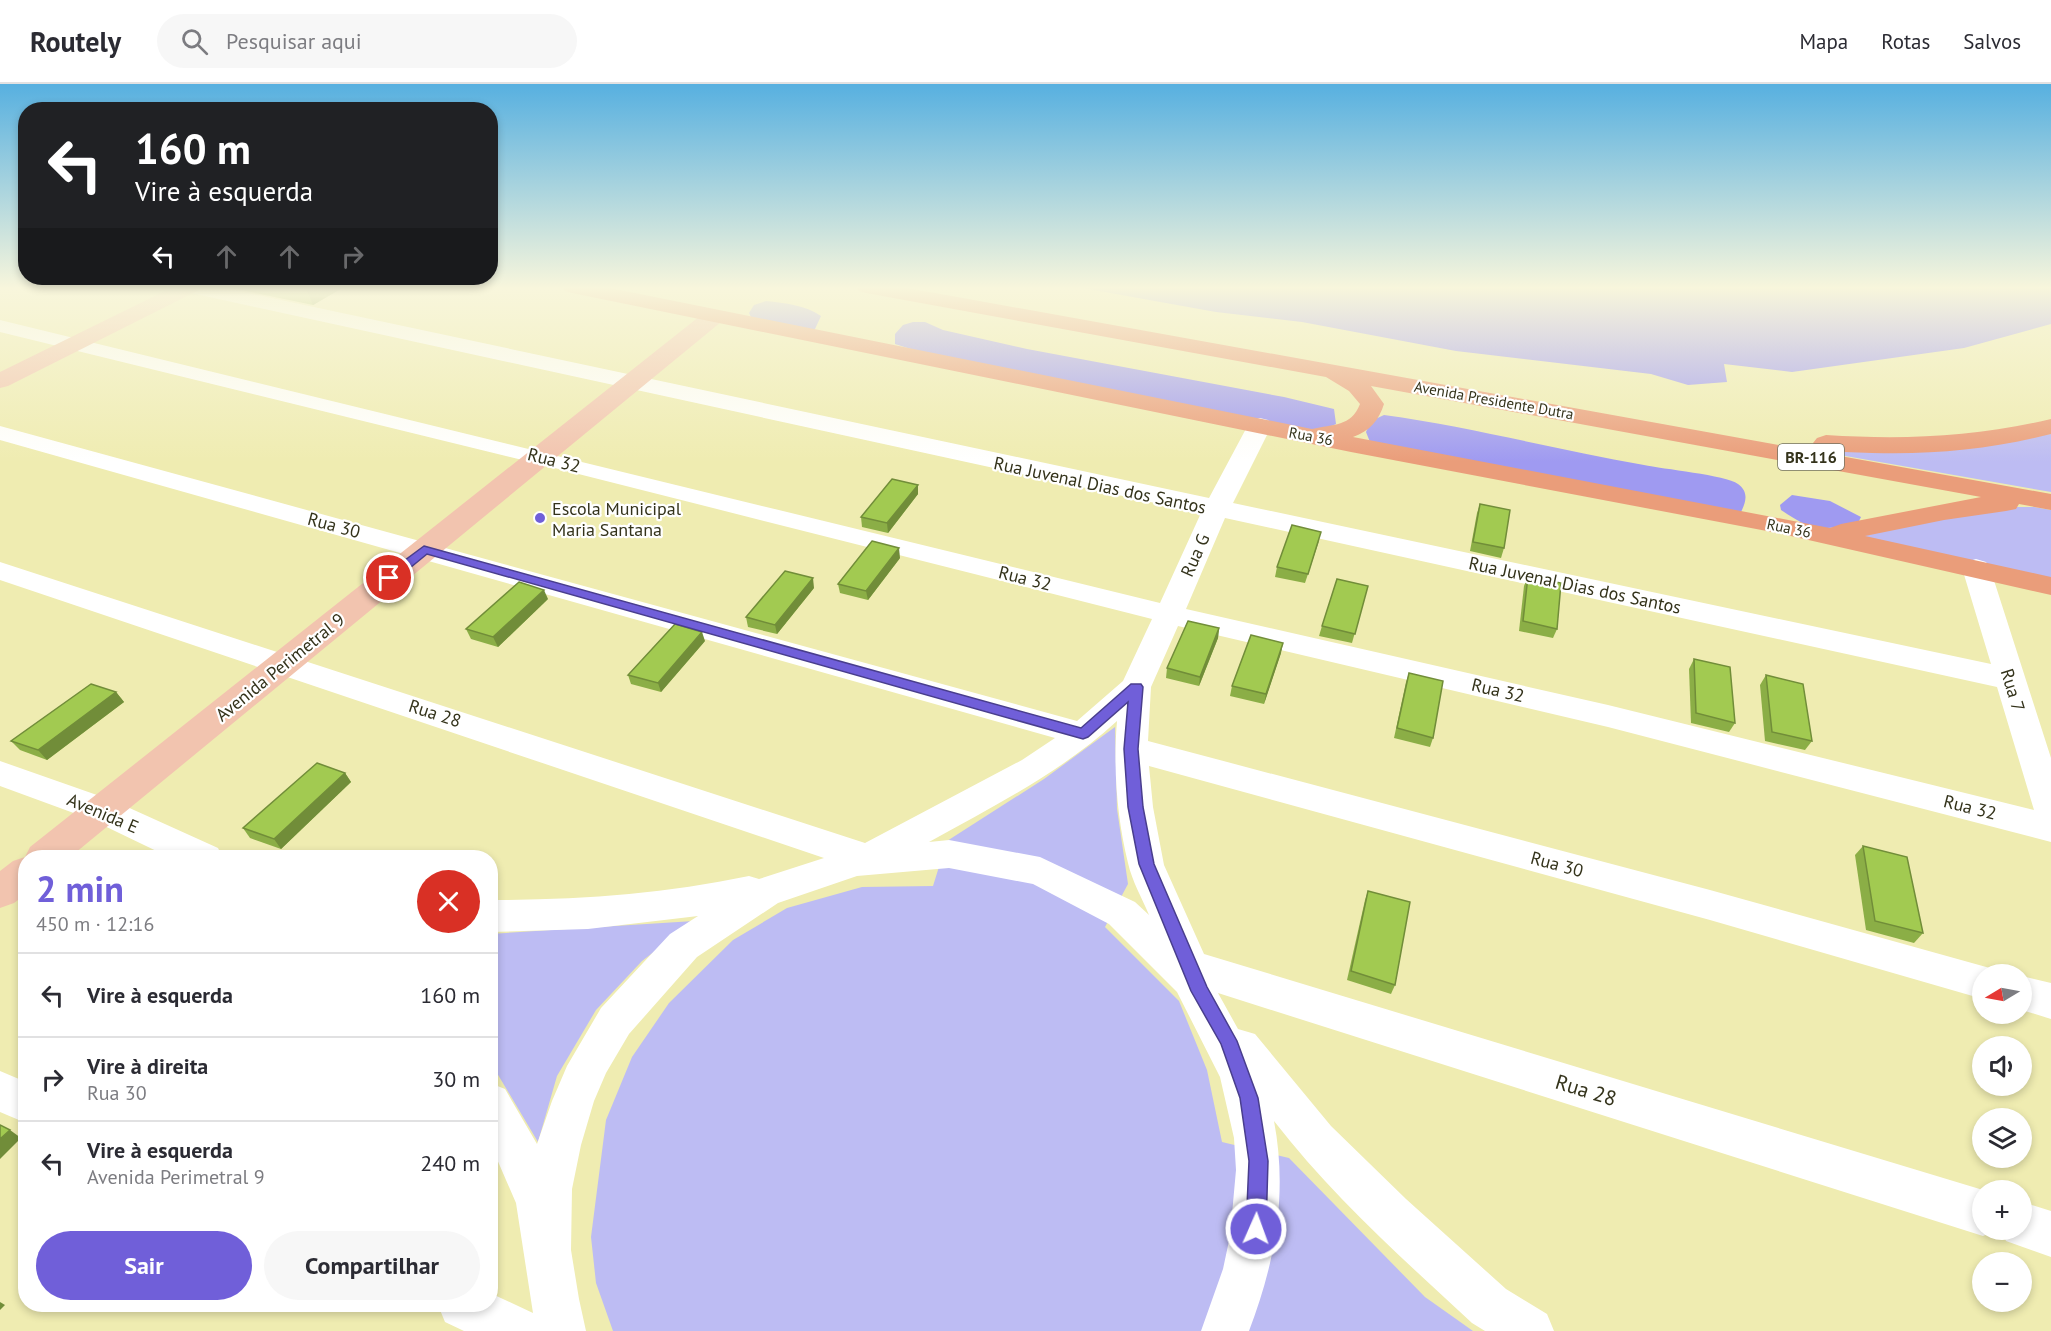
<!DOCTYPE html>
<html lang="pt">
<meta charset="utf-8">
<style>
:root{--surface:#fff;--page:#f7f7f7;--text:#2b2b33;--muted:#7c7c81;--line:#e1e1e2;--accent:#705fd9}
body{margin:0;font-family:"PT Sans",sans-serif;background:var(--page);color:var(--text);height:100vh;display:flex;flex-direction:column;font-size:22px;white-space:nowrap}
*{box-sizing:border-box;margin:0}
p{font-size:20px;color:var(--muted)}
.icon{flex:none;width:33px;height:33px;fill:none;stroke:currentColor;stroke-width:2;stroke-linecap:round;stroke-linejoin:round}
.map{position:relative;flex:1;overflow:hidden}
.drawer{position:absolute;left:18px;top:766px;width:480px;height:462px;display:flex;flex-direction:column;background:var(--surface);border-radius:24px;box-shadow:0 3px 9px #0003}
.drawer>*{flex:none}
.top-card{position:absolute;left:18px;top:18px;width:480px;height:183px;border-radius:24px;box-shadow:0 3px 9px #0003;background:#202124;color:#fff;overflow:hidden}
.needle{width:39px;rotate:260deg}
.fabs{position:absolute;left:1972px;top:880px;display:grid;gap:12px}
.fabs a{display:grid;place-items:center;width:60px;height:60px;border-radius:50%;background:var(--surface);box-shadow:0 3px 9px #0003;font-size:30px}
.pin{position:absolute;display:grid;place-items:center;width:51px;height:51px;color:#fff;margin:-26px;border:3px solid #fff;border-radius:50%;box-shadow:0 2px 6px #0007}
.me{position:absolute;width:66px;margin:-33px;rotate:2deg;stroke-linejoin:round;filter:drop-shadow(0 0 4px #0008)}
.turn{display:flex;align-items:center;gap:21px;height:126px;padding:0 18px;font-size:27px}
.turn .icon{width:78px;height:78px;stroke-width:2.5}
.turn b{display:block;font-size:42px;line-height:51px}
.lanes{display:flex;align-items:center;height:57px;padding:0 18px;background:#0003;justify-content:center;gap:30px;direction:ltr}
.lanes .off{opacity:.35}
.round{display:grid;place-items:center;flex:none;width:63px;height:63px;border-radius:32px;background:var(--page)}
.headline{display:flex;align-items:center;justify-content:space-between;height:102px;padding:0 18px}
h1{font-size:36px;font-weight:600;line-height:45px;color:var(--accent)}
.button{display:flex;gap:12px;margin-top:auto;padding:12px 18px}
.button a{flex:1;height:69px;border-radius:36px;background:var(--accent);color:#fff;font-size:24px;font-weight:600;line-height:69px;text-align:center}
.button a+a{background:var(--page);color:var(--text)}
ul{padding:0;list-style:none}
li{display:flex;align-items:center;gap:18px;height:84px;padding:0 18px;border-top:2px solid var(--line)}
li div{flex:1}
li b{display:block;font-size:22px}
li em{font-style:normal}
header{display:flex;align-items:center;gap:36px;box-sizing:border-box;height:84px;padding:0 30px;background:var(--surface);border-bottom:2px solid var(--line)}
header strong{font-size:28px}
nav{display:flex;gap:33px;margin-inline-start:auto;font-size:21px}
.search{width:420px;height:54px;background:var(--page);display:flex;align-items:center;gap:15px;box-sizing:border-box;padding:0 21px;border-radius:33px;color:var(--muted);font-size:22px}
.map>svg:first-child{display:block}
.green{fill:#bdbcf3}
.forest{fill:#9f9af1}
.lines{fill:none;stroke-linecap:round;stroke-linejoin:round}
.minor{fill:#fff;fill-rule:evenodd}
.major{fill:#f2c4af;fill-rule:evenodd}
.highway{fill:#ea9d7a;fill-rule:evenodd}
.wall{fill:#8bae46}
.shaded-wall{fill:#718d39}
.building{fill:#a2ca51;stroke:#718d39;stroke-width:1.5}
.route{fill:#705fd9;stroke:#493e8d;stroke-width:1.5}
.poi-dot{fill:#705fd9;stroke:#fff;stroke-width:2}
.labels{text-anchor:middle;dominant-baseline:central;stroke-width:4.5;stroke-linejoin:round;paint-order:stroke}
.far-street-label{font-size:15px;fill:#34331b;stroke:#fff}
.shield{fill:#fff;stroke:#71705f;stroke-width:1.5}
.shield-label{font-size:16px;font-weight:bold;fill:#34331b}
.street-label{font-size:18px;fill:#34331b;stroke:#fff}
.poi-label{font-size:18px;fill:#34331b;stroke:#fff;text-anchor:start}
.near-street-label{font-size:21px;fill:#34331b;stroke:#fff}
</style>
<header>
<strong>Routely</strong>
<div class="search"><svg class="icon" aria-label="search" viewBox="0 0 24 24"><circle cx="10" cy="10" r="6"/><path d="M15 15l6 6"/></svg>Pesquisar aqui</div>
<nav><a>Mapa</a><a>Rotas</a><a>Salvos</a></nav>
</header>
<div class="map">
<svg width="2051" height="1247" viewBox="0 0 2051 1247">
<rect width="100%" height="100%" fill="#efecb1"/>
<g class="green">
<path d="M2051,350V408L1794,363L1874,367Z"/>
<path d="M1998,423H2034L2051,426V497L1830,451Z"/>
<path d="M1115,643L1117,725L1128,800L1105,843L1179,917L1207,986L1222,1058L1289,1074L1425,1213L1473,1247H613L596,1199L591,1153L606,1036L632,973L669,919L733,856L787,824L862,803L933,802L947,757L1044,695Z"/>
<path d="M694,837L642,877L596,926L557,992L538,1058L491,979L490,850Z"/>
</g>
<g class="forest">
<path d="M1077,203H2051V240L1964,264L1792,288L1724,280L1727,298L1688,301L1651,290L1456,267L1302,238L1216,228Z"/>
<path d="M766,217C785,219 805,221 821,232L815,245L800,248L755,241L749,229L754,221Z"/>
<path d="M913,238H925L943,246L1027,265L1284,313L1334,325L1336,340L1321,347L1265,338L961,281L895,260V250L903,241Z"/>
<path d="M1384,331C1472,343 1557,366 1644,381C1662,385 1726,391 1738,400C1749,408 1746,418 1741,428L1370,358L1366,348L1371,337Z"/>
<path d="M1792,411L1830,417L1861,433L1859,437C1821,448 1814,448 1781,426L1780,421Z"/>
</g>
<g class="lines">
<g class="minor">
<path d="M181,203H220L1209,414L1248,341L1252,336L1260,334L1268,336L1272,341L1233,419L1991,580L1962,484L1966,478L1976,475L1986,478L1990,484L2051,674V758L1608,643L1178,542L1151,603L1148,657L1710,806L1997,886L1999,891H1983V915L1710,836L1149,682L1153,723L1164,781L1204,870L1983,1106V1146H1997L1983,1152L1218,909L1238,945L1255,950L1331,1042L1406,1115L1506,1205L1547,1230L1554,1247H1485L1472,1239C1403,1175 1332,1112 1274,1037C1288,1110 1275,1179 1249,1247H1201L1223,1185L1230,1152L1236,1086L1234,1054L1220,993L1177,908L1109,840L1033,800L949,784L857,792L778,819L697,873L629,950L606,989L594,1017L581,1061L572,1105L571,1166L579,1215L586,1247H464L445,1238L438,1221H490V1209L533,1229L516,1119L490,1059V999L505,1005L537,1060L552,1017L567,982L601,924L670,850L698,832L588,845L490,848V816C578,816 663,810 749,792L759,795L824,774L0,496V478L865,759L1022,676L1055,654L0,356V342L1077,637L1123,597L1152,535L535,379L0,248V236L1160,519L1201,429L191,209L184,207ZM1225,434L1997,603L2034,726L1608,621L1186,525ZM1117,637C1113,684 1117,734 1128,779C1132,797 1142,814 1149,831L1135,818L1040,773L949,756L929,758C996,721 1060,689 1117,637Z"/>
<path d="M0,677L114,717L218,764L223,774H171L90,735L0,702Z"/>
<path d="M2022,892L2051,899V935L2022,926Z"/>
<path d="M0,987L26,998V1039L0,1028Z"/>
<path d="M2022,1118L2051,1127V1173L2006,1157L2001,1146H2022Z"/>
</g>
<g class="major">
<path d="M173,203H200L197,207L8,302L0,304V288Z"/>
<path d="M713,226L721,228L724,233L721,238L69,774H26V810L14,819L0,824V787L13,777L25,773L30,763L705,228Z"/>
</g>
<g class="highway">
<path d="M562,203H605L1312,345C1333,340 1351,343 1360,320L1349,307L1326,293L866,209L859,207L856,203H902L2051,410V426L2019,420L2016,425L2006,427L1944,436L1865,452L2051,493V511L1782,450L1351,368L572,209L565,207ZM1371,302L1981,413L1841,440L1830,444L1353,353C1370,347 1379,336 1384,320Z"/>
<path d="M2051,335V350C1992,365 1933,371 1872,369C1854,368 1835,369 1817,364L1813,359L1817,354L1826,351C1903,356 1976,353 2051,335Z"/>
</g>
</g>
<g class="wall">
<path d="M227,203H344L313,221Z"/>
<path d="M918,401V410L888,449L862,443L861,433Z"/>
<path d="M1480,420L1504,464L1501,474L1470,467L1477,429Z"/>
<path d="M1319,457L1305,499L1275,493L1277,483Z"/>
<path d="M900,474L868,516L840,509L838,500Z"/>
<path d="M1528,492L1557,545L1553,554L1519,547L1524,502Z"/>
<path d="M1368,502L1352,559L1319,552L1322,542Z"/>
<path d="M814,504L777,550L748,543L746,533Z"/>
<path d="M548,515L498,563L471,555L466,545Z"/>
<path d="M1219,544L1218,554L1199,602L1166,594L1167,584Z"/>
<path d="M705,557L661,608L631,600L628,591Z"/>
<path d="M1281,569L1264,620L1230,612L1232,602Z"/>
<path d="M1694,575L1735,639L1729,648L1691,639L1689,585Z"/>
<path d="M1409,589L1433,654L1430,663L1394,654L1406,598Z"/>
<path d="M1766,591L1812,657L1805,666L1765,657L1760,601Z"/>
<path d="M116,608L124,618L47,676L20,666L11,657Z"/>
<path d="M345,689L351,698L281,765L250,754L243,744Z"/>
<path d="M1863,762L1923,849L1914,859L1866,846L1855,771Z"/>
<path d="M1368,807L1395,901L1391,910L1347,896L1365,816Z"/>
</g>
<g class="shaded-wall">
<path d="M308,203H344L313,221L306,204Z"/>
<path d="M918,401V410L888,449L887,439Z"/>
<path d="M899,464L900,474L868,516L866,507Z"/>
<path d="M813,494L814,504L777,550L775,541Z"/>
<path d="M544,506L548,515L498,563L493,553Z"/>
<path d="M1219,544L1218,554L1199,602L1200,593Z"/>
<path d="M702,548L705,557L661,608L658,599Z"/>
<path d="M1283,559L1281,569L1264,620L1266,610Z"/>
<path d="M116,608L124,618L47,676L38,666Z"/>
<path d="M345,689L351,698L281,765L274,755Z"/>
<path d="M10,1046L21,1054L0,1075V1055Z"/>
<path d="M0,1218L5,1221L0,1226Z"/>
</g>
<g class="building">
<path d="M892,395L918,401L887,439L861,433Z"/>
<path d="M1480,420L1510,426L1504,464L1473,458Z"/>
<path d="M1292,441L1321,448L1308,490L1277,483Z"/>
<path d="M872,457L899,464L866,507L838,500Z"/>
<path d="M785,487L813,494L775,541L746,533Z"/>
<path d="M1528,492L1561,499L1557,545L1523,537Z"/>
<path d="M1337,495L1368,502L1355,550L1322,542Z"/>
<path d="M519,498L544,506L493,553L466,545Z"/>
<path d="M1188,537L1219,544L1200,593L1167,584Z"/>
<path d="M675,540L702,548L658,599L628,591Z"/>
<path d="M1251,551L1283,559L1266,610L1232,602Z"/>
<path d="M1694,575L1730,583L1735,639L1696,629Z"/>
<path d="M1409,589L1443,597L1433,654L1397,644Z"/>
<path d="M1766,591L1803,600L1812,657L1772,648Z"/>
<path d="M91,600L116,608L38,666L11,657Z"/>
<path d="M317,679L345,689L274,755L243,744Z"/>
<path d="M1863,762L1907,773L1923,849L1875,837Z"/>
<path d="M1368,807L1410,818L1395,901L1351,887Z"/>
<path d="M0,1041L10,1046L0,1055Z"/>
</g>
<linearGradient id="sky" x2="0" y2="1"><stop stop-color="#57b0e0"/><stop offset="0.54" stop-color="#f8f6dc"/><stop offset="1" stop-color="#f8f6dc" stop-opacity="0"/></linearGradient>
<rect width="2051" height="378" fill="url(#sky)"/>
<path class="route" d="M424,462L1081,644L1131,600H1141L1143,603L1138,665L1143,723L1154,780L1207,903L1237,957L1258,1014L1268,1077L1266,1145L1263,1152L1256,1155L1249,1152L1246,1145L1249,1077L1240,1014L1221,960L1191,907L1139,780L1128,723L1124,665L1128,618L1088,653L1083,655L427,470L394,497H385V491Z"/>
<circle class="poi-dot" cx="540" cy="434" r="6"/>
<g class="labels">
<g class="far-street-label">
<text transform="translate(1494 316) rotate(10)">Avenida Presidente Dutra</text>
<text transform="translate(1311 352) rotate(11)">Rua 36</text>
<text transform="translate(1789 444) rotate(12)">Rua 36</text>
</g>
<rect class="shield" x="1778" y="360" width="66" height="26" rx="4.5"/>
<g class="shield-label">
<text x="1811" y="373">BR-116</text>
</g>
<g class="street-label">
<text transform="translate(554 376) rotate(14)">Rua 32</text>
<text transform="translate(1100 401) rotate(12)">Rua Juvenal Dias dos Santos</text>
<text transform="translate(334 441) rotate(15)">Rua 30</text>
<text transform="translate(1195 471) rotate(-66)">Rua G</text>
<text transform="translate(1025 494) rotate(14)">Rua 32</text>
<text transform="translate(1575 501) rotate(12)">Rua Juvenal Dias dos Santos</text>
<text transform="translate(280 583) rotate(-39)">Avenida Perimetral 9</text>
<text transform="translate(1498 606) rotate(13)">Rua 32</text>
<text transform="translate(2013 606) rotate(73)">Rua 7</text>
<text transform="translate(435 629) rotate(18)">Rua 28</text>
<text transform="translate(1970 723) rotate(14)">Rua 32</text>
<text transform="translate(103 729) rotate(23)">Avenida E</text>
<text transform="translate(1557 780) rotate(15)">Rua 30</text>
</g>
<g class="poi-label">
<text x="552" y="424">Escola Municipal<tspan x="552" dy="21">Maria Santana</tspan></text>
</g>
<g class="near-street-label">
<text transform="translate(1586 1006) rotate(17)">Rua 28</text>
</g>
</g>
</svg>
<div class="fabs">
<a><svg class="needle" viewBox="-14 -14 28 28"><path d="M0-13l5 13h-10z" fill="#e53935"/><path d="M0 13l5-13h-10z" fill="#7c7c81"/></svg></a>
<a><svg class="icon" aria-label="sound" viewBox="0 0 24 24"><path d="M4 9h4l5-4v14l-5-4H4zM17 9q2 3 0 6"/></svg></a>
<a><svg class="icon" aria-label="layers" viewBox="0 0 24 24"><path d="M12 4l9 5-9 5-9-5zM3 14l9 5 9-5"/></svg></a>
<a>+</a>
<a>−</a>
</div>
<div class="pin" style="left:389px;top:494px;background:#d93025"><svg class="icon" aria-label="arrive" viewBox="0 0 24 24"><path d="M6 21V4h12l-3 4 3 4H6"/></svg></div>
<svg class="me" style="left:1256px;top:1145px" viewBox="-20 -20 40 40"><circle r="17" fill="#705fd9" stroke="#fff" stroke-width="3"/><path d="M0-11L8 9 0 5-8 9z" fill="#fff"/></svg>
<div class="top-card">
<div class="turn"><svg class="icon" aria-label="left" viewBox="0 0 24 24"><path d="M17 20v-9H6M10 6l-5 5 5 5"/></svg><div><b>160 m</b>Vire à esquerda</div></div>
<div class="lanes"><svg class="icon" aria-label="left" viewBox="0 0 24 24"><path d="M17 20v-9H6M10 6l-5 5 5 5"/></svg><svg class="icon off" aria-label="ahead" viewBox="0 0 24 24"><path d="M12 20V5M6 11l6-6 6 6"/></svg><svg class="icon off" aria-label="ahead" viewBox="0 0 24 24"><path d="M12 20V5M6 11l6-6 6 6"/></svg><svg class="icon off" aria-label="right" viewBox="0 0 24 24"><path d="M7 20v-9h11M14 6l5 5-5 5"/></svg></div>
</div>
<section class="drawer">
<div class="headline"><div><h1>2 min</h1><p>450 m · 12:16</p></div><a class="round" style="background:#d93025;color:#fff"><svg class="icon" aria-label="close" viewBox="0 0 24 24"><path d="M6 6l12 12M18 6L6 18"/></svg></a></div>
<ul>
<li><svg class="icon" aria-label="left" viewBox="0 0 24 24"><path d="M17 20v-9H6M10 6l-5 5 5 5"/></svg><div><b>Vire à esquerda</b></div><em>160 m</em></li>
<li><svg class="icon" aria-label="right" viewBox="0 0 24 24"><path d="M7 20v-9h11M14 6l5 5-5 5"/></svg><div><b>Vire à direita</b><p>Rua 30</p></div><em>30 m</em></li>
<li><svg class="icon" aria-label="left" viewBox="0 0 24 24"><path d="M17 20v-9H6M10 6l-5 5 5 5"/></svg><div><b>Vire à esquerda</b><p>Avenida Perimetral 9</p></div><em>240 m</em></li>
</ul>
<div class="button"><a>Sair</a><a>Compartilhar</a></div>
</section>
</div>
